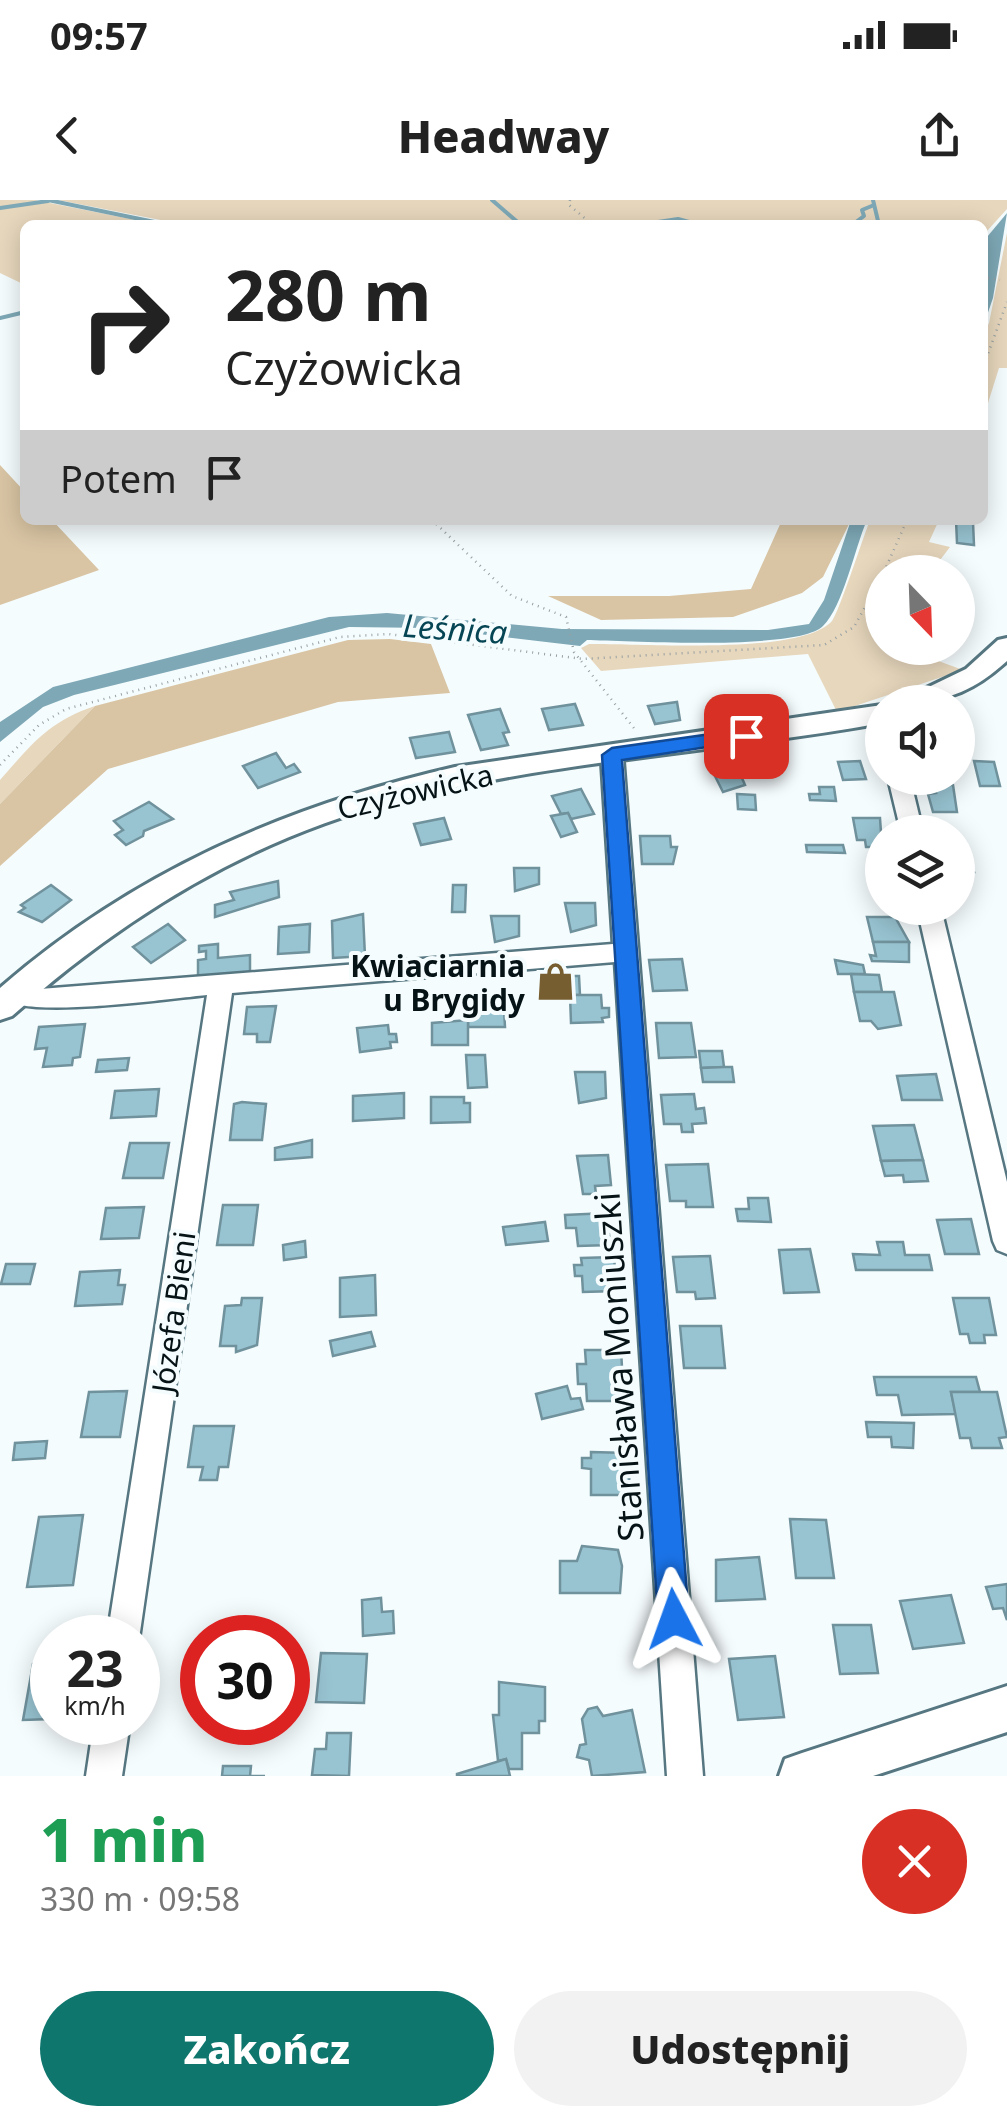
<!DOCTYPE html>
<html lang="pl">
<meta charset="utf-8">
<style>
:root{--surface:#fff;--page:#f2f2f2;--text:#222;--muted:#767676;--accent:#0f766e}
body{margin:0;font-family:"Noto Sans",sans-serif;background:var(--page);color:var(--text);height:100vh;display:flex;flex-direction:column;font-size:38px;white-space:nowrap}
*{box-sizing:border-box;margin:0}
p{font-size:32px;color:var(--muted)}
.icon{flex:none;width:55px;height:55px;fill:none;stroke:currentColor;stroke-width:2;stroke-linecap:round;stroke-linejoin:round}
.map{position:relative;height:1576px;overflow:hidden}
.panel{display:flex;flex-direction:column;background:var(--surface);flex:1}
.panel>*{flex:none}
.hud{position:absolute;left:20px;top:20px;width:968px;height:305px;border-radius:15px;box-shadow:0 5px 25px #0003;background:#fff;color:var(--text);overflow:hidden}
.needle{width:65px;rotate:157deg}
.tools{position:absolute;left:865px;top:355px;display:grid;gap:20px}
.tools a{display:grid;place-items:center;width:110px;height:110px;border-radius:50%;background:var(--surface);box-shadow:0 5px 25px #0003;font-size:50px}
.speed{position:absolute;left:30px;top:1415px;display:flex;gap:20px;font-size:50px;font-weight:700;text-align:center}
.speed>*{display:grid;place-content:center;width:130px;height:130px;border-radius:50%;background:var(--surface);box-shadow:0 5px 25px #0003;line-height:1}
.speed small{font-size:25px;font-weight:400}
.speed .limit{border:15px solid #d22;background:#fff;color:#111}
.pin{position:absolute;display:grid;place-items:center;width:85px;height:85px;color:#fff;margin:-42px;border-radius:20px;box-shadow:0 5px 15px #0006}
.me{position:absolute;width:110px;margin:-55px;rotate:356deg;stroke-linejoin:round;filter:drop-shadow(0 0 8px #0008)}
.turn{display:flex;align-items:center;gap:35px;height:210px;padding:0 40px;font-size:45px}
.turn .icon{width:130px;height:130px;stroke-width:2.5}
.turn b{display:block;font-size:70px;line-height:85px}
.then{display:flex;align-items:center;height:95px;padding:0 40px;background:#0003;gap:20px;font-size:38px}
.round{display:grid;place-items:center;flex:none;width:105px;height:105px;border-radius:52px;background:var(--page)}
.summary{display:flex;align-items:center;justify-content:space-between;height:170px;padding:0 40px}
h1{font-size:60px;font-weight:800;line-height:75px;color:#1e9e55}
.primary-button{display:flex;gap:20px;margin-top:auto;padding:20px 40px}
.primary-button a{flex:1;height:115px;border-radius:60px;background:var(--accent);color:#fff;font-size:40px;font-weight:800;line-height:115px;text-align:center}
.primary-button a+a{background:var(--page);color:var(--text)}
.status{display:flex;justify-content:space-between;align-items:center;height:70px;padding:0 50px;background:var(--surface);direction:ltr}
.status svg{height:28px;fill:currentColor}
header{display:flex;justify-content:space-between;align-items:center;height:130px;padding:0 40px;background:var(--surface);font-size:45px;font-weight:800}
.map>svg:first-child{display:block}
.green{fill:#e7d7bd}
.forest{fill:#d9c5a4}
.water{fill:#7ea8b6}
.lines{fill:none;stroke-linecap:round;stroke-linejoin:round}
.stream{stroke:#7ea8b6;stroke-width:4}
.building{fill:#98c3d1;stroke:#70929d;stroke-width:2.5}
.minor-casing{stroke:#567781;stroke-width:5}
.tertiary-casing{stroke:#567781;stroke-width:6}
.path{stroke:#97a0a3;stroke-width:2.5;stroke-dasharray:1 5;stroke-linecap:butt}
.minor{fill:#fff;fill-rule:evenodd}
.tertiary{fill:#fff;fill-rule:evenodd}
.route{fill:#1a73e8;stroke:#114b97;stroke-width:2.5}
.labels{text-anchor:middle;dominant-baseline:central;stroke-width:8;stroke-linejoin:round;paint-order:stroke}
.street-label{font-size:30px;fill:#051216;stroke:#f5fcfe}
.poi-label{font-size:30px;font-weight:bold;fill:#051216;stroke:#f5fcfe;text-anchor:end}
.water-label{font-size:32px;font-style:italic;fill:#054554;stroke:#f5fcfe}
.near-street-label{font-size:35px;fill:#051216;stroke:#f5fcfe}
</style>
<div class="status"><b>09:57</b><svg viewBox="0 0 49 12"><path d="M0 12V9h3v3zM5 12V6h3v6zM10 12V3h3v9zM15 12V0h3v12zM26 1h20v11H26zM47 4h2v5h-2z"/></svg></div>
<header><svg class="icon" aria-label="back" viewBox="0 0 24 24"><path d="M15 5l-7 7 7 7"/></svg>Headway<svg class="icon" aria-label="share" viewBox="0 0 24 24"><path d="M12 15V3M7 8l5-5 5 5M5 13v7h14v-7"/></svg></header>
<div class="map">
<svg width="1007" height="1576" viewBox="0 0 1007 1576">
<rect width="100%" height="100%" fill="#f5fcfe"/>
<g class="green">
<path d="M0,0H35L161,25H25V85L0,73Z"/>
<path d="M58,0H1007V9L987,31L983,47L982,25H186Z"/>
<path d="M1007,33V168H999L983,219V135L989,123Z"/>
<path d="M870,320H939L929,342L950,347L931,372H882L880,438L882,448H903L963,470L837,512L808,454L601,471L581,448L589,444C640,443 801,456 832,421C839,412 863,338 870,320Z"/>
<path d="M95,506L0,604V580C31,545 49,521 95,506Z"/>
</g>
<g class="forest">
<path d="M0,265L25,292V320H52L99,370L0,405Z"/>
<path d="M782,320H851L823,377L802,393L733,417L601,420L548,396H669L751,389Z"/>
<path d="M390,439L431,444L450,493L338,502L108,569L0,666V604L95,506L348,440Z"/>
</g>
<g class="water">
<path d="M1007,13L993,98L983,127L987,37Z"/>
<path d="M851,320H867C855,347 843,407 823,426C798,451 629,441 587,440L580,446L429,428L349,427L74,495L43,507L0,542V522L53,487L329,417L387,413L562,429L768,430L809,424L824,400Z"/>
</g>
<g class="lines">
<g class="stream">
<path d="M48,0L169,25"/>
<path d="M492,0L521,25"/>
<path d="M873,0L879,25"/>
<path d="M0,8L48,1"/>
<path d="M638,25L678,19L700,25"/>
<path d="M852,25L864,16L862,10L874,5"/>
<path d="M0,118L25,112"/>
</g>
</g>
<g class="building">
<path d="M956,320L973,322L974,345L957,343Z"/>
<path d="M677,502L680,520L655,524L648,506Z"/>
<path d="M575,504L583,525L549,530L542,509Z"/>
<path d="M500,509L509,532L503,533L508,545L481,550L468,515Z"/>
<path d="M449,532L455,552L416,558L410,538Z"/>
<path d="M276,553L286,568L294,564L300,572L258,588L243,566Z"/>
<path d="M860,561L866,579L843,580L838,562Z"/>
<path d="M974,561L994,562L1000,586H980Z"/>
<path d="M738,569L745,585L723,592L713,572Z"/>
<path d="M934,585H953L957,612H933L928,594L936,593Z"/>
<path d="M819,587H834L836,601L810,600L809,594H820Z"/>
<path d="M581,589L594,614L571,619L568,613L561,614L552,596Z"/>
<path d="M737,594L755,595L756,610L738,609Z"/>
<path d="M149,602L173,619L144,631L143,636L126,645L115,635L123,630L114,621Z"/>
<path d="M568,613L577,632L561,637L551,616Z"/>
<path d="M444,618L451,639L421,645L414,624Z"/>
<path d="M853,618H880L882,647H866L865,640H857Z"/>
<path d="M640,636H670L671,647H677L673,664H642Z"/>
<path d="M806,645H843L845,653L807,652Z"/>
<path d="M958,650H968L974,672H958Z"/>
<path d="M514,668H539V684L515,691Z"/>
<path d="M278,681L279,697L215,717V705L234,700L230,692Z"/>
<path d="M51,685L71,700L42,722L19,712L25,708L21,705Z"/>
<path d="M453,685H466L465,712H452Z"/>
<path d="M565,703H595L596,725L571,732Z"/>
<path d="M363,714L365,756L333,758L332,721Z"/>
<path d="M491,716H519V736L495,742Z"/>
<path d="M867,717H895L909,742H873Z"/>
<path d="M168,724L185,740L151,763L133,747Z"/>
<path d="M310,724L309,752L278,754L279,727Z"/>
<path d="M873,742H909V762L872,761L870,755L876,756Z"/>
<path d="M218,744V758L250,755V772L198,777V760L206,759V751L199,752V746Z"/>
<path d="M682,759L687,790L653,791L649,760Z"/>
<path d="M835,760L863,765L865,774H838Z"/>
<path d="M851,774L879,775L882,792H854Z"/>
<path d="M540,776H579L580,795H540Z"/>
<path d="M854,792H894L901,825L878,829L871,821H860Z"/>
<path d="M570,795H601L602,808H609V817L602,818L603,822L571,823Z"/>
<path d="M276,806L270,842H257V834H244L247,807Z"/>
<path d="M468,809H504L505,827H468Z"/>
<path d="M468,820V845H432V823Z"/>
<path d="M656,823H691L696,857L659,858Z"/>
<path d="M85,824L80,857L73,858L72,865L43,867L47,848L35,849L39,827Z"/>
<path d="M388,825L389,834H396L397,842H390L391,848L360,852L357,828Z"/>
<path d="M699,851H722L724,867L701,868Z"/>
<path d="M466,855H485L487,887L468,888Z"/>
<path d="M129,858L127,870L96,872L98,860Z"/>
<path d="M724,867H732L734,882H703L701,868Z"/>
<path d="M575,872H605L606,898L579,903Z"/>
<path d="M936,874L942,900H902L897,876Z"/>
<path d="M159,889L156,916L111,918L115,891Z"/>
<path d="M404,893V918L353,921V896Z"/>
<path d="M694,894L696,909L704,908L706,923L692,924L693,932H682L681,924H664L661,895Z"/>
<path d="M431,897H464V903H470V922L431,923Z"/>
<path d="M242,902L266,904L262,940H230L234,904Z"/>
<path d="M914,925L923,960L881,961L873,926Z"/>
<path d="M312,940V957L275,960V948Z"/>
<path d="M130,943H169L163,978H123Z"/>
<path d="M608,955L611,985L595,986L596,994H583L577,956Z"/>
<path d="M923,960L928,981L904,982L903,975L885,976L881,961Z"/>
<path d="M708,964L713,1007H686V1001H670L666,965Z"/>
<path d="M748,998H768L771,1022L738,1021L736,1009H749Z"/>
<path d="M223,1005H258L253,1045H217Z"/>
<path d="M144,1007L139,1038L101,1039L106,1008Z"/>
<path d="M607,1013L610,1045L578,1046L576,1028H566L565,1015Z"/>
<path d="M971,1019L979,1054H945L937,1020Z"/>
<path d="M545,1022L548,1041L506,1045L503,1027Z"/>
<path d="M305,1041L306,1057L284,1060L283,1045Z"/>
<path d="M877,1042H903L905,1055H929L932,1070H856L853,1054L880,1055Z"/>
<path d="M810,1049L819,1092L784,1093L779,1050Z"/>
<path d="M710,1056L715,1098L696,1099L695,1092H677L673,1057Z"/>
<path d="M614,1057L617,1091L583,1092L582,1076H575L574,1065H582L581,1058Z"/>
<path d="M6,1064H35L30,1084H1Z"/>
<path d="M120,1070L118,1085H125L122,1104L75,1106L80,1072Z"/>
<path d="M375,1075L376,1115L340,1117V1078Z"/>
<path d="M242,1098H262L257,1145L236,1152V1146H220L225,1106L241,1105Z"/>
<path d="M953,1098H989L996,1135H984L985,1143H970L968,1134H960Z"/>
<path d="M680,1126H721L725,1168H684Z"/>
<path d="M371,1132L375,1146L333,1156L330,1141Z"/>
<path d="M585,1150H621L624,1201H587L586,1184H578L577,1164H586Z"/>
<path d="M874,1177H976L980,1192H951L956,1214L902,1215L898,1195H877Z"/>
<path d="M567,1186L571,1199L580,1198L583,1209L542,1219L536,1194Z"/>
<path d="M127,1191L120,1237H81L89,1192Z"/>
<path d="M951,1192H997L1007,1237L999,1238L1002,1248H972L970,1238H960Z"/>
<path d="M866,1222L914,1223L913,1248L892,1247L891,1237H868Z"/>
<path d="M194,1226H234L228,1267H219L217,1280H200L203,1267H188Z"/>
<path d="M47,1241L45,1258L13,1260L15,1243Z"/>
<path d="M591,1252L628,1253L630,1295H591V1269L582,1268V1258H591Z"/>
<path d="M83,1315L73,1385L27,1387L39,1317Z"/>
<path d="M790,1319L826,1320L834,1378H796Z"/>
<path d="M582,1346L618,1350L622,1366L620,1393H560V1361H577Z"/>
<path d="M759,1357L765,1399L716,1401V1360Z"/>
<path d="M1007,1384V1420L1003,1408L993,1409L986,1387Z"/>
<path d="M951,1395L964,1443L913,1449L900,1401Z"/>
<path d="M381,1398L382,1412L393,1411L394,1433L363,1436L362,1400Z"/>
<path d="M833,1425H871L878,1473L840,1474Z"/>
<path d="M321,1453L367,1454L364,1503L316,1502Z"/>
<path d="M775,1456L784,1517L738,1520L729,1459Z"/>
<path d="M33,1464H52V1519L23,1520Z"/>
<path d="M499,1482L545,1487V1521H539V1533H522V1569H509L506,1559L498,1561L493,1515H499Z"/>
<path d="M597,1507L603,1516L632,1510L645,1572L592,1576L589,1560L577,1557L580,1545L586,1544L582,1519L588,1509Z"/>
<path d="M327,1533H351L349,1576L312,1575L315,1549H326Z"/>
<path d="M506,1559L510,1576H457V1574Z"/>
<path d="M223,1566H251L250,1576H265H222Z"/>
</g>
<g class="lines">
<defs>
<g id="minor">
<path d="M612,548L623,555L703,1576H667L615,762L232,793L138,1446V1438H107L207,795C173,798 17,821 0,796L3,788L12,785L40,789L613,744L601,555Z"/>
<path d="M888,578H910L923,632H901Z"/>
<path d="M917,708H941L1007,982V1054L997,1050L993,1041Z"/>
<path d="M94,1522H130L122,1576H86Z"/>
</g>
<g id="tertiary">
<path d="M1007,438V461C976,489 949,502 907,502L910,496L966,469L998,440Z"/>
<path d="M882,505V523C721,552 556,560 397,601C251,638 123,717 12,816L0,820V788C132,673 285,606 455,567Z"/>
<path d="M1007,1486V1532L873,1576H779L785,1559L802,1553Z"/>
</g>
</defs>
<use href="#minor" class="minor-casing"/>
<use href="#tertiary" class="tertiary-casing"/>
<g class="path">
<path d="M570,0L569,5L593,25"/>
<path d="M982,77L1000,80"/>
<path d="M982,170L1007,102"/>
<path d="M432,320L512,396L566,417L574,452L637,532"/>
<path d="M884,372L907,320"/>
<path d="M0,565L39,525L66,509L340,437L388,434L583,459L824,445L854,427L882,376"/>
</g>
<use href="#minor" class="minor"/>
<use href="#tertiary" class="tertiary"/>
</g>
<path class="route" d="M746,529L753,531V540L622,560L689,1419L685,1430L674,1434L663,1430L658,1419L602,555L612,548Z"/>
<defs>
<symbol id="shop-bare" viewBox="-9 -9 18 18"><path d="M-5-2.5h2.3a2.7 3.5 0 0 1 5.4 0H5L5.5 6h-11ZM-1.5-2.5h3a1.5 2.3 0 0 0-3 0Z" fill="#775e30" stroke="#f5fcfe" stroke-width="2.5" paint-order="stroke"/></symbol>
</defs>
<g fill-rule="evenodd">
<use href="#shop-bare" x="528" y="754" width="55" height="55"/>
</g>
<g class="labels">
<g class="street-label">
<text transform="translate(415 591) rotate(-13)">Czyżowicka</text>
<text transform="translate(173 1112) rotate(-82)">Józefa Bieni</text>
</g>
<g class="poi-label">
<text x="525" y="765">Kwiaciarnia<tspan x="525" dy="34">u Brygidy</tspan></text>
</g>
<g class="water-label">
<text transform="translate(455 428) rotate(4)">Leśnica</text>
</g>
<g class="near-street-label">
<text transform="translate(618 1167) rotate(-94)">Stanisława Moniuszki</text>
</g>
</g>
</svg>
<div class="tools">
<a><svg class="needle" viewBox="-14 -14 28 28"><path d="M0-13l5 13h-10z" fill="#e53935"/><path d="M0 13l5-13h-10z" fill="#767676"/></svg></a>
<a><svg class="icon" aria-label="sound" viewBox="0 0 24 24"><path d="M4 9h4l5-4v14l-5-4H4zM17 9q2 3 0 6"/></svg></a>
<a><svg class="icon" aria-label="layers" viewBox="0 0 24 24"><path d="M12 4l9 5-9 5-9-5zM3 14l9 5 9-5"/></svg></a>
</div>
<div class="speed"><div>23<small>km/h</small></div><div class="limit">30</div></div>
<div class="pin" style="left:746px;top:536px;background:#d93025"><svg class="icon" aria-label="arrive" viewBox="0 0 24 24"><path d="M6 21V4h12l-3 4 3 4H6"/></svg></div>
<svg class="me" style="left:674px;top:1419px" viewBox="-20 -20 40 40"><path d="M0-17L14 15 0 8-14 15z" fill="#1a73e8" stroke="#fff" stroke-width="4"/></svg>
<div class="hud">
<div class="turn"><svg class="icon" aria-label="right" viewBox="0 0 24 24"><path d="M7 20v-9h11M14 6l5 5-5 5"/></svg><div><b>280 m</b>Czyżowicka</div></div>
<div class="then">Potem<svg class="icon" aria-label="arrive" viewBox="0 0 24 24"><path d="M6 21V4h12l-3 4 3 4H6"/></svg></div>
</div>
</div>
<section class="panel">
<div class="summary"><div><h1>1 min</h1><p>330 m · 09:58</p></div><a class="round" style="background:#d93025;color:#fff"><svg class="icon" aria-label="close" viewBox="0 0 24 24"><path d="M6 6l12 12M18 6L6 18"/></svg></a></div>
<div class="primary-button"><a>Zakończ</a><a>Udostępnij</a></div>
</section>
